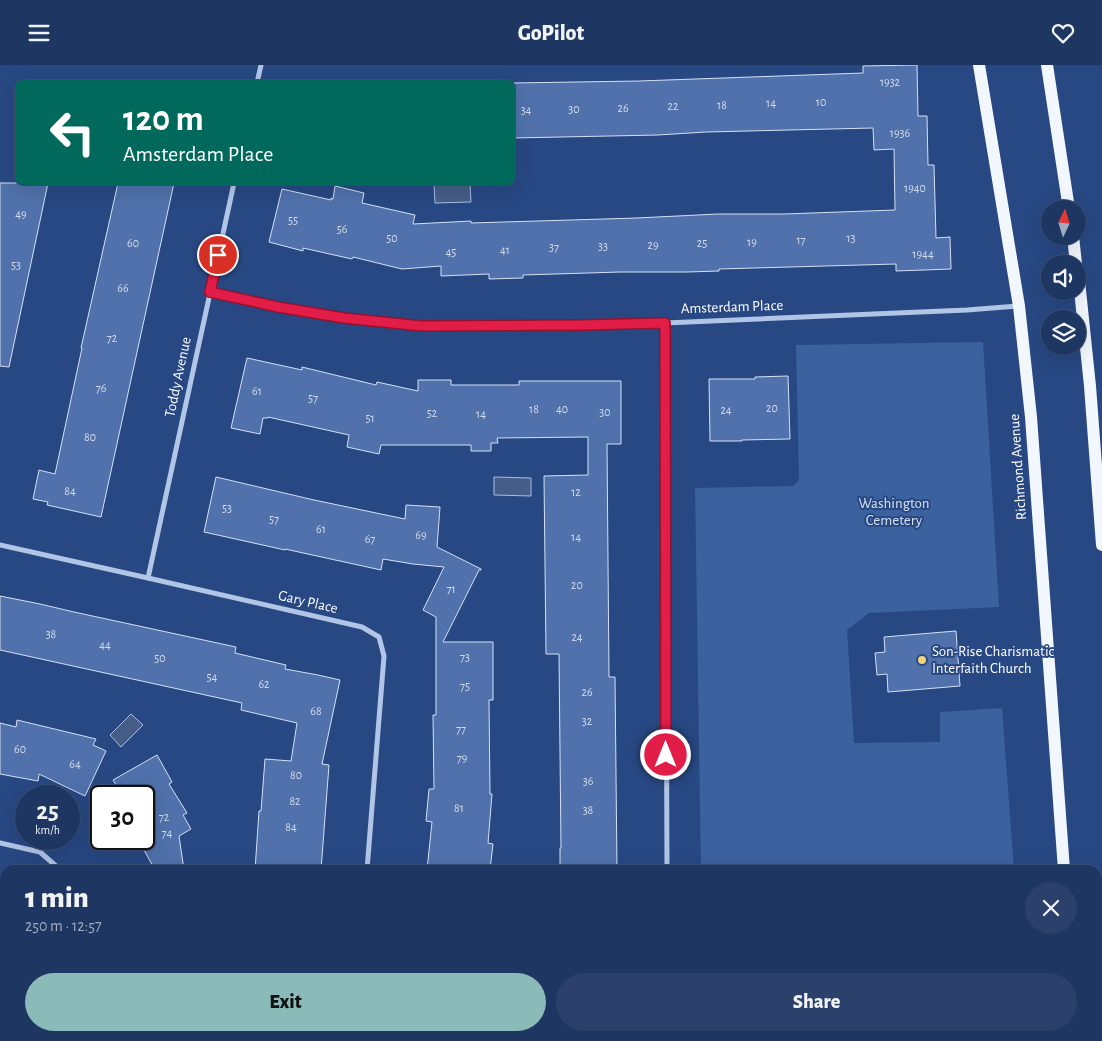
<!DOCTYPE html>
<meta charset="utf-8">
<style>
:root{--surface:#1e3662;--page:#2b416b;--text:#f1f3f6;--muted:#a1abbe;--line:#3c5077;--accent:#8bbbb9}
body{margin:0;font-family:"Alegreya Sans",sans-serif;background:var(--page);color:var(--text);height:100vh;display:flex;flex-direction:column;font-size:19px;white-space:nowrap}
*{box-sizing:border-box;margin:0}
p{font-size:16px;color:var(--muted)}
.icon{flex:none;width:28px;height:28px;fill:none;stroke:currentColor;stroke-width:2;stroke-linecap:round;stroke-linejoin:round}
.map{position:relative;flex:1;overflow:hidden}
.side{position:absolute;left:0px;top:800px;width:1102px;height:176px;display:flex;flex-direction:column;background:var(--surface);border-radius:15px 15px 0 0;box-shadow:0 5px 20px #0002,0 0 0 1px var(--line)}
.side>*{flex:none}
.guide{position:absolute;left:15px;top:15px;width:500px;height:105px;border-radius:8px;box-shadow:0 5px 20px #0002,0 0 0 1px var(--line);background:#00695c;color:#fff;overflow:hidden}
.needle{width:32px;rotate:4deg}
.buttons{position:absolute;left:1041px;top:135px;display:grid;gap:10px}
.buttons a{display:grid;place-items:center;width:45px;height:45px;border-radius:50%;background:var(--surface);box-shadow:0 5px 20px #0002,0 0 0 1px var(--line);font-size:25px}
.speed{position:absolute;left:15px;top:720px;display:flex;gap:10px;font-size:25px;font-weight:700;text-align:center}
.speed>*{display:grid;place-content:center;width:65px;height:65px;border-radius:50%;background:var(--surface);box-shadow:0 5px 20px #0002,0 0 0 1px var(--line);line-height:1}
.speed small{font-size:12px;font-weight:400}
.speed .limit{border:2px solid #111;border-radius:8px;background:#fff;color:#111}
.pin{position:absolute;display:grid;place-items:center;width:42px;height:42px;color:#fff;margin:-21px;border:2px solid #fff;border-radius:50%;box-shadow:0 1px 5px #0007}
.me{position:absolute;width:55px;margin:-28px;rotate:0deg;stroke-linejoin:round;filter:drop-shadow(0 0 4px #0008)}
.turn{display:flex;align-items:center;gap:18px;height:105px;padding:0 25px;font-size:22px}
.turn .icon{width:65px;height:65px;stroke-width:2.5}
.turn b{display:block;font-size:35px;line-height:42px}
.round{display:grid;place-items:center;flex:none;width:52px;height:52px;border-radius:26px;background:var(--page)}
.headline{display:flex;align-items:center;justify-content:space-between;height:85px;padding:0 25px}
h1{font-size:30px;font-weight:800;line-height:38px}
.primary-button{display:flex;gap:10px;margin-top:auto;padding:10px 25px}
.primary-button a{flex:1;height:58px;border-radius:30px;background:var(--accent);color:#111;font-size:20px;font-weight:800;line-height:58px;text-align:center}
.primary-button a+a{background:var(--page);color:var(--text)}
header{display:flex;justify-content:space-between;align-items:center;height:65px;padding:0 25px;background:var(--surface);font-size:22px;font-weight:800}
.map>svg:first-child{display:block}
.green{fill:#3c619f}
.water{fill:#465d88;stroke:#a6bfe7}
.building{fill:#5071ab;stroke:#d4e1f5}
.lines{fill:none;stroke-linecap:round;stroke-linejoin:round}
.street{stroke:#b1c5e7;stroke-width:5}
.primary{stroke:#f2f6fd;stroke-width:12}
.route-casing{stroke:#92132f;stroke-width:12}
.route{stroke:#e11d48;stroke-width:9}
.poi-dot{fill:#efd577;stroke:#284883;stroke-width:2}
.labels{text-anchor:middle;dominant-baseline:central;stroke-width:4;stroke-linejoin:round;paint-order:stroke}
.number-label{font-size:12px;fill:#d3dcea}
.street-label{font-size:15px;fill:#fff;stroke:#284883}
.park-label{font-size:15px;fill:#d4e1f5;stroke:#284883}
.poi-label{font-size:15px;fill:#fff;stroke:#284883;text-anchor:start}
</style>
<header><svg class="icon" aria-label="menu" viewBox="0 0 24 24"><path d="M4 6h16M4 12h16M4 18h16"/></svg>GoPilot<svg class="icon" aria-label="heart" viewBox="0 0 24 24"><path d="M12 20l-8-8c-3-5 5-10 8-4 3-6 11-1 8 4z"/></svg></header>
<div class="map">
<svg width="1102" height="976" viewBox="0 0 1102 976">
<rect width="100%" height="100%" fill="#284883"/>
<g class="green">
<path d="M983,277L999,542L869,548L847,565L854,678L940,677V647L1002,643L1014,805H701L695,423L793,421L799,415L796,280Z"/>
<rect x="701" y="971" width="327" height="5"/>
</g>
<g class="water">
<path d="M434,118H470L471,137L435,138Z"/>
<path d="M494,412L531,413V431L494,430Z"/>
<path d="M131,649L143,660L121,682L110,670Z"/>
</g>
<g class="building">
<path d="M917,0L918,51H927L928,100H934L936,173L950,172L951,204L896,206V199L719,204V206L687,207H620L523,210V213L489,214V209L441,211V201L402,204L353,192L352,194L303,183V186L269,177L282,124L331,135V133L333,134L335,121L364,128L362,138L415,150L413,159L471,156V158L637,153L718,149H784L895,145L894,84L874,85L873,63L706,67L658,70L512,73V18L639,16L863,8V1Z"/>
<path d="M0,118H48L9,302L0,301Z"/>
<path d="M118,118H174L101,452L47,440L48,437L33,434L39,405L55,409L82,283H81Z"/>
<path d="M247,293L302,305V302L376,320L377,317L418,326V315H451V320H519V316H621V379H607L609,612H615L617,805H560V783H561L559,589H546L544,411L588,410V372L497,373L498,378H491V386H471V380H381L379,389L347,382L349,370L268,352V353H263L260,369L231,363Z"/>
<path d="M788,311L790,374L742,375V376H710L709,314H755V312Z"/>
<path d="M216,412L314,435L405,454L406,440L440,442L437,482L481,504V505H479L443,577H493V635H489L490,729H492L488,778L493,779L490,805H427L432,757L426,756L429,724H434L433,650H436V552L423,545L444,502L413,499L383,494L381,505L285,484V485L204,467Z"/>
<path d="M0,531L40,539L74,547L236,582L235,588L286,600L285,604L318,610L340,615L322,699L329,700L321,805H255L259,746H261L265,694L291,696L297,658L241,645L242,638L0,585Z"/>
<path d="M956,566L960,621L888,627L887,609L877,610L875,588L885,587L884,572Z"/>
<path d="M17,655L96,674L93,680L106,686L85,731L39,709L38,716L0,709V658L16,662Z"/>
<path d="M157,690L172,717L169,719L187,748L183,750L191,764L179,771L184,805H155L144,785V731H123L113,715Z"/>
</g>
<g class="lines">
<g class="street">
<path d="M257,18L261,0"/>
<path d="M210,227L278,242L344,253L422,261L582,260L665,258L967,245L1019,241"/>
<path d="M665,258L667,805"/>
<path d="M0,480L148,513L362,562L379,572L384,591L367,805"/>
<path d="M148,513L234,118"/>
<path d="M0,778L40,787L56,801L59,805"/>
<path d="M667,971V976"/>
<path d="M59,976L60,971"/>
<path d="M354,976V971"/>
</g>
<g class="primary">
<path d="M979,0L1019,241L1031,352L1064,805"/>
<path d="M1047,0L1069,144"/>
<path d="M1073,171L1076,199"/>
<path d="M1078,206L1090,321L1102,480"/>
<path d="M1076,971V976"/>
</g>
</g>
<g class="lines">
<defs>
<path id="route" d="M218,190L210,227L278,242L344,253L422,261L582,260L665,258L666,690"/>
</defs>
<use href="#route" class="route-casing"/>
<use href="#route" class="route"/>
</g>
<circle class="poi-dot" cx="922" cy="595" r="5"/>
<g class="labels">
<g class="number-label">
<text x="890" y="17">1932</text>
<text x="821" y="37">10</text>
<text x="771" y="38">14</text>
<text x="722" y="40">18</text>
<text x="673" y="41">22</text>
<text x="623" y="43">26</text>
<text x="574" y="44">30</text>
<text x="526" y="45">34</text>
<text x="900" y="68">1936</text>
<text x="915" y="123">1940</text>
<text x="21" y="149">49</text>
<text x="293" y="155">55</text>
<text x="342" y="164">56</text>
<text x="392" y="173">50</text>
<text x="851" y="173">13</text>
<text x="801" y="175">17</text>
<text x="752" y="177">19</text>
<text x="133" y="178">60</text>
<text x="702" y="178">25</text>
<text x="653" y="180">29</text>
<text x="603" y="181">33</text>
<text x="554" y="182">37</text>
<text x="505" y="185">41</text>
<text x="451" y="187">45</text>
<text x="923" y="189">1944</text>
<text x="16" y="200">53</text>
<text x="123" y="223">66</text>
<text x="112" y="273">72</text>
<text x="101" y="323">76</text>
<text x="257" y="326">61</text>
<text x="313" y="333">57</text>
<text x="772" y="343">20</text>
<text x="534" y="344">18</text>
<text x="562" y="344">40</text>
<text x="726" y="345">24</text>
<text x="605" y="347">30</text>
<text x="432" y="348">52</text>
<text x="481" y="349">14</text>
<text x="370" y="353">51</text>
<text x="90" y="372">80</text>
<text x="70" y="426">84</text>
<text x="576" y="427">12</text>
<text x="227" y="443">53</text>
<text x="274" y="454">57</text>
<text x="321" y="464">61</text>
<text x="421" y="470">69</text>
<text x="576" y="472">14</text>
<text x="370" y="474">67</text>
<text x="577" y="520">20</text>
<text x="451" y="524">71</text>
<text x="51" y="569">38</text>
<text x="577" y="572">24</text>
<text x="105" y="580">44</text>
<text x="465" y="592">73</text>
<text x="160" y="593">50</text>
<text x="212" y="612">54</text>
<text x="264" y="619">62</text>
<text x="465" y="621">75</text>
<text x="587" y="627">26</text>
<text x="316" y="646">68</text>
<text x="587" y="656">32</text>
<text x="461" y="664">77</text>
<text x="20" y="684">60</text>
<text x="462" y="693">79</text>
<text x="75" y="699">64</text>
<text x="296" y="710">80</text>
<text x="588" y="716">36</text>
<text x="295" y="736">82</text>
<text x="459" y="743">81</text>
<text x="588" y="745">38</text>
<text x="164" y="752">72</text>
<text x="291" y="762">84</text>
<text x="167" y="768">74</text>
</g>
<g class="street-label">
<text transform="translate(732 242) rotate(-2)">Amsterdam Place</text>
<text transform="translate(178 312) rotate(-78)">Toddy Avenue</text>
<text transform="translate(1018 402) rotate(-94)">Richmond Avenue</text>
<text transform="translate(308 537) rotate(13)">Gary Place</text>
</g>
<g class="park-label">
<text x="894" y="438">Washington<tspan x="894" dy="17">Cemetery</tspan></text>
</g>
<g class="poi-label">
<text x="932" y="586">Son-Rise Charismatic<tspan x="932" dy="17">Interfaith Church</tspan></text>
</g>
</g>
</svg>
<div class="buttons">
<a><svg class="needle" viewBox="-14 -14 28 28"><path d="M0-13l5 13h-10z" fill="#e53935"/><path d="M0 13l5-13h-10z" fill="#a1abbe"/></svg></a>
<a><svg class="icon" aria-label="sound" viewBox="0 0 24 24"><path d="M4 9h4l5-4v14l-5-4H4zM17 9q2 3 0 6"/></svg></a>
<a><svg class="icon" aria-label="layers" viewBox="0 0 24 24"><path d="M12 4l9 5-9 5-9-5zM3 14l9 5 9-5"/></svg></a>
</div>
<div class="speed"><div>25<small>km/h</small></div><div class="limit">30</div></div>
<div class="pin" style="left:218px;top:190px;background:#d93025"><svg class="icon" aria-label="arrive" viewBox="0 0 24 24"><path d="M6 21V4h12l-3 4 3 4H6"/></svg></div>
<svg class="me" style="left:666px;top:690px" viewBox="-20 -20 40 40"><circle r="17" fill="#e11d48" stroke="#fff" stroke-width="3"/><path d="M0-11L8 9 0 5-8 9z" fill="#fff"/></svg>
<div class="guide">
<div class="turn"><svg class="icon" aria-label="left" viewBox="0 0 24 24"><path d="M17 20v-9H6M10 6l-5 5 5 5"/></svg><div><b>120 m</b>Amsterdam Place</div></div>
</div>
<section class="side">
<div class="headline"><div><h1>1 min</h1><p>250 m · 12:57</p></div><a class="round"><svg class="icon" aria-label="close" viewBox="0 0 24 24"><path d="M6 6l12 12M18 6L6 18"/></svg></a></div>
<div class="primary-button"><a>Exit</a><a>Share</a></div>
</section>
</div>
